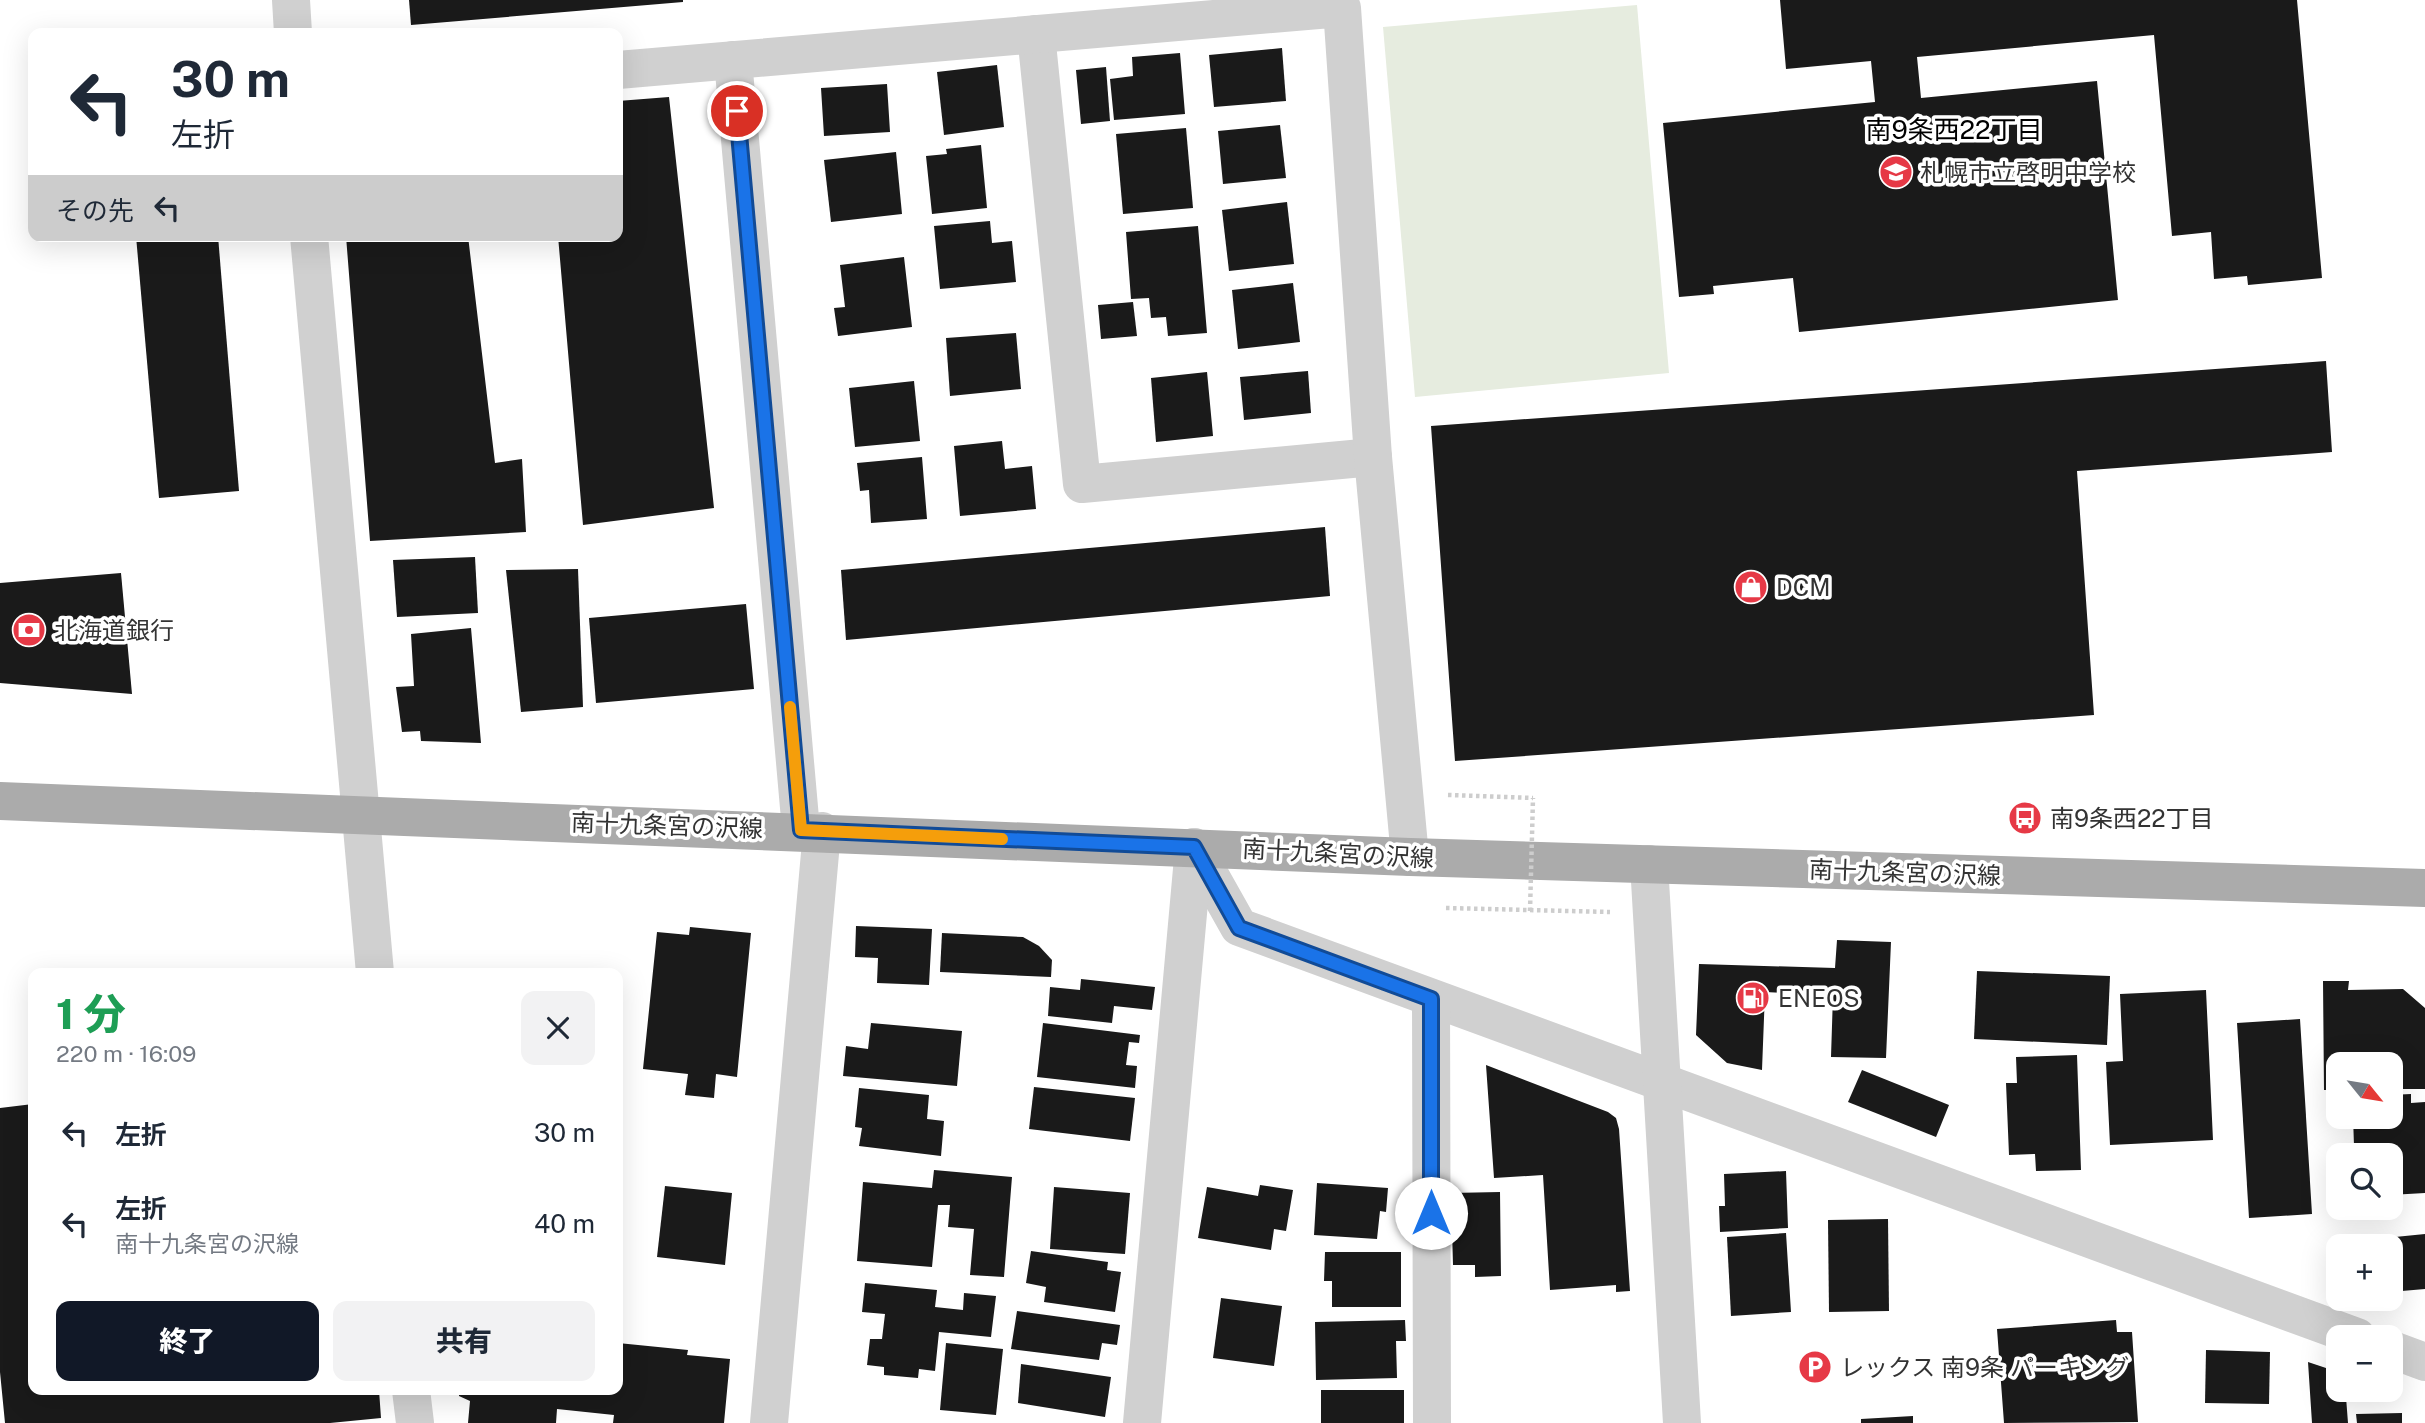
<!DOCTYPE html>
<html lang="ja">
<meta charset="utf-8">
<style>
:root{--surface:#fff;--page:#f2f2f3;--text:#1f2937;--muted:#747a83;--accent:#111827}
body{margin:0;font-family:"Public Sans","Noto Sans JP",sans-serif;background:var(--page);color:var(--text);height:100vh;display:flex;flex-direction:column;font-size:26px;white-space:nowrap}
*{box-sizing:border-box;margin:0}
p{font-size:23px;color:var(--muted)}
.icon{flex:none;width:38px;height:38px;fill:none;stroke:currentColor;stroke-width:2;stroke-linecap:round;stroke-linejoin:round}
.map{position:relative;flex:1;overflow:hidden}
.drawer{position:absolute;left:28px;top:968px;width:595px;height:427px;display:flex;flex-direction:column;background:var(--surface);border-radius:14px;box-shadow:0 7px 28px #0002}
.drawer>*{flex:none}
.banner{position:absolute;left:28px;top:28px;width:595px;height:214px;border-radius:14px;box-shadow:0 7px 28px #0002;background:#fff;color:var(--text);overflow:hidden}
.needle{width:46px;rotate:120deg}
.controls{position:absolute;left:2326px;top:1052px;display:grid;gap:14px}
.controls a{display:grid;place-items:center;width:77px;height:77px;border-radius:14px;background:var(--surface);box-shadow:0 7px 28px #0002;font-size:35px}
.pin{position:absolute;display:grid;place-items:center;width:60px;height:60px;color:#fff;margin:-30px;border:4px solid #fff;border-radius:50%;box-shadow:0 2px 7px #0007}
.me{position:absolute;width:77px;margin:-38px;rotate:0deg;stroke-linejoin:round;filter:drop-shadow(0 0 5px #0008)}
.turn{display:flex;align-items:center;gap:24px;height:147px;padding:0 28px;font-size:32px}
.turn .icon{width:91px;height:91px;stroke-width:2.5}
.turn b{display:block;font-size:49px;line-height:60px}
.then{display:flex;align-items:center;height:66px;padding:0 28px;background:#0003;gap:14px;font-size:26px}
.round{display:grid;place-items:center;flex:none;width:74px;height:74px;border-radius:14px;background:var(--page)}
.head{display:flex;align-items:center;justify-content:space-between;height:119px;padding:0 28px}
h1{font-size:42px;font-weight:800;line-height:52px;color:#1e9e55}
.button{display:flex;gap:14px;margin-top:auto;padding:14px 28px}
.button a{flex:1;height:80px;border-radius:14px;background:var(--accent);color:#fff;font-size:28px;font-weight:800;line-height:80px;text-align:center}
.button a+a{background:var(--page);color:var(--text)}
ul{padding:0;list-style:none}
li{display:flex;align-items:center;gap:21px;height:91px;padding:0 28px}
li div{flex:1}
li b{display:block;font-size:26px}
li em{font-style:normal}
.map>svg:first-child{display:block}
.green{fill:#e6ecdf}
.building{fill:#1a1a1a}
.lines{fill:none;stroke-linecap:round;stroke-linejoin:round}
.path{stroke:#cdcdcd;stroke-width:4.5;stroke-dasharray:3.5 3.5;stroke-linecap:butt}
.street{stroke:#d0d0d0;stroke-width:38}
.primary{stroke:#ababab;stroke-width:38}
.path-bridge{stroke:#cdcdcd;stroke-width:4.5;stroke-dasharray:3.5 3.5;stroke-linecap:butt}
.route-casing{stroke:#114b97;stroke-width:18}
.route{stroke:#1a73e8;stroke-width:12}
.slow{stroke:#f59e0b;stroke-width:12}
.labels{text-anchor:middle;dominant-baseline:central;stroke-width:7;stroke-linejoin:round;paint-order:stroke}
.poi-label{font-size:24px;fill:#333;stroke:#fff;text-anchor:start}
.street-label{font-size:24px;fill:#333;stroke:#fff}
.neighbourhood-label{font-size:26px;fill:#000;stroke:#fff}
</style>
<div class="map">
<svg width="2425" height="1423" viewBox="0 0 2425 1423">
<rect width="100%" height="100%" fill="#fff"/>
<path class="green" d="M1637,5L1669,373L1415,397L1383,27Z"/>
<g class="building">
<path d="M409,0H683V2L411,25Z"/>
<path d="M1780,0H2297L2322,278L2248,285L2247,276L2214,279L2211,232L2172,236L2154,35L1917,57L1921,98L2097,81L2118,300L1799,332L1793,278L1713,286L1714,294L1679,297L1663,123L1875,102L1871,61L1786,69Z"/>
<path d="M1282,48L1286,101L1214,107L1209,55Z"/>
<path d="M1180,53L1185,114L1114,120L1110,79L1133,76L1132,57Z"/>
<path d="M997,65L1004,127L944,135L937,72Z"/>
<path d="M1106,67L1110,121L1081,124L1076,70Z"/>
<path d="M887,84L890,132L824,136L821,88Z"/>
<path d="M669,97L714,508L583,525L558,236H618V101Z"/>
<path d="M1280,125L1286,178L1223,184L1218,131Z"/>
<path d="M1186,128L1193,208L1123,214L1116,134Z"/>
<path d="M981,145L987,208L932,214L926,156L947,154L946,149Z"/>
<path d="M896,152L902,214L831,222L824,160Z"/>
<path d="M1287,202L1294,264L1229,271L1222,210Z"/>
<path d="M990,221L992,243L1012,241L1016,282L940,289L934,226Z"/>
<path d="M1198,226L1207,333L1168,336L1166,317L1151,318L1149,298L1131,299L1126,232Z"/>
<path d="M136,236H218L239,491L159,498Z"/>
<path d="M346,236H468L495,463L522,459L526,532L370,541Z"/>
<path d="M904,257L912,327L838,336L834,308L845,307L840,265Z"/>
<path d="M1293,283L1300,342L1238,349L1232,290Z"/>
<path d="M1133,302L1137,336L1101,339L1098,305Z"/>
<path d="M1016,333L1021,389L950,396L946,338Z"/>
<path d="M2326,361L2332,452L2077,471L2094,715L1455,761L1431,426Z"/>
<path d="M1308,371L1311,413L1244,420L1240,377Z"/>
<path d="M1207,372L1213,436L1156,442L1151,378Z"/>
<path d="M914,381L920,441L855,447L849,388Z"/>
<path d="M1002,441L1005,469L1032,466L1036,509L960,516L954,446Z"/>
<path d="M922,457L927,519L871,523L869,490L860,491L857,463Z"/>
<path d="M1325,527L1330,596L846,640L841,570Z"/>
<path d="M475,557L478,613L397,617L393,560Z"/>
<path d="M578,569L583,707L521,712L506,570Z"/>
<path d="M121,573L132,694L0,683V583Z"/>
<path d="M746,604L754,689L596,703L589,618Z"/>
<path d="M471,628L481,743L421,741L420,731L402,732L396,687L414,686L411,634Z"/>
<path d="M856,926L932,929L929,985L877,983L878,958L855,957Z"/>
<path d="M690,927L751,933L737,1077L716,1074L714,1098L685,1095L688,1074L643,1069L657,932L689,935Z"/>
<path d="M942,933L1023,937L1039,946L1052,960L1051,977L940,972Z"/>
<path d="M1837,940L1891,942L1886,1058L1831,1057L1833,995L1765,992L1762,1070L1727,1063L1696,1035L1699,964L1835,968Z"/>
<path d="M1977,971L2110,976L2107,1045L1974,1039Z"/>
<path d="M1081,979L1155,987L1152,1010L1114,1006L1112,1023L1048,1016L1050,987L1080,990Z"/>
<path d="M2323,981H2349L2348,990L2403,989L2425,1008V1089H2390V1064H2338V1090H2324Z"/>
<path d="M2206,990L2213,1140L2110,1145L2106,1062L2123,1061L2120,994Z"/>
<path d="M2300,1019L2312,1214L2249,1218L2237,1023Z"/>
<path d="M871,1023L962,1031L957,1086L843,1076L846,1046L868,1049Z"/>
<path d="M1043,1023L1140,1035L1139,1043L1129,1042L1126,1065L1137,1066L1135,1088L1037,1077Z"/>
<path d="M2077,1055L2081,1170L2036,1171L2035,1154L2009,1155L2006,1083H2017L2016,1057Z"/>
<path d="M1486,1065L1608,1112L1616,1118L1619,1129L1630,1291L1616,1292V1285L1550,1290L1543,1175L1494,1178Z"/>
<path d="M1862,1070L1949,1105L1936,1137L1848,1102Z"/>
<path d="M1034,1087L1135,1098L1130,1141L1029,1129Z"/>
<path d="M859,1088L929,1095L927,1119L944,1121L941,1156L859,1146L862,1128L855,1127Z"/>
<path d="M2411,1094V1103L2425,1102V1193L2390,1195V1155H2375L2374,1144L2354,1146L2353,1116H2390V1095Z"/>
<path d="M33,1104V1390H379L381,1418L330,1423H5L0,1372V1108Z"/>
<path d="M934,1170L1012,1177L1004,1277L970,1275L974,1229L948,1227L950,1205H938L932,1267L857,1261L863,1182L932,1188Z"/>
<path d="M1786,1171L1788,1228L1720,1232L1719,1206H1725L1724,1174Z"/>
<path d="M1317,1183L1388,1188L1386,1212L1380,1211L1377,1239L1314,1235Z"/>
<path d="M1260,1185L1293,1190L1286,1231L1274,1229L1271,1250L1198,1238L1207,1187L1258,1196Z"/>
<path d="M665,1186L732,1193L725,1265L657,1257Z"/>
<path d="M1054,1187L1130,1193L1125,1254L1050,1249Z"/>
<path d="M1500,1192L1501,1276L1475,1277V1265H1453L1451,1193Z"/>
<path d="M1888,1219L1889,1311L1829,1312L1828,1220Z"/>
<path d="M1786,1233L1791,1312L1731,1316L1727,1237Z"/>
<path d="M2425,1234V1289L2390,1292V1246H2366L2365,1240Z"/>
<path d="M1031,1251L1108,1262L1107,1270L1121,1272L1115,1312L1044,1302L1046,1287L1026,1283Z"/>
<path d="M1325,1252H1401V1307H1332V1281H1324Z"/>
<path d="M865,1283L937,1290L935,1307L963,1310L964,1293L996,1296L991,1337L939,1332L935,1371L919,1369L918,1378L884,1375V1367L867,1365L870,1339H882L885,1314L862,1312Z"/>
<path d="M1221,1298L1282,1306L1274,1366L1213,1358Z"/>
<path d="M1017,1311L1120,1325L1117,1345L1102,1343L1099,1360L1011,1349Z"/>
<path d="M1405,1320L1406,1341H1396L1397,1378L1316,1380L1315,1322Z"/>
<path d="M2116,1320L2117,1332H2132L2138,1422L2004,1423L1997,1329Z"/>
<path d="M618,1343L688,1350L687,1355L730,1359L724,1423H613L614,1415L557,1409L556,1423H468L470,1401L459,1396V1390H618Z"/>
<path d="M946,1343L1003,1349L996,1415L940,1410Z"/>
<path d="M2206,1350L2270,1352L2269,1404L2205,1403Z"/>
<path d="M2308,1362L2338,1372V1390H2352V1396L2346,1397L2348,1423H2312Z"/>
<path d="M1021,1364L1111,1377L1105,1417L1018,1403Z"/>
<rect x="1321" y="1390" width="83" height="33"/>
<path d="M2402,1413V1423H2357L2356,1414Z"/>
<path d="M1913,1416V1423H1861V1419Z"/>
</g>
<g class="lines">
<g class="path">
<path d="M1448,795L1533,798"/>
<path d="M1446,908L1610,912"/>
</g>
<g class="street">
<path d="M291,0L293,33"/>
<path d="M1036,34L1082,484L1373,457"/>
<path d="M733,60L801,830"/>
<path d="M618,70L1342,8L1373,457L1410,857"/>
<path d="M309,236L375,973"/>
<path d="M1194,847L1239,927L2357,1337"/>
<path d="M1649,864L1682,1423"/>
<path d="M1431,999L1432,1423"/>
<path d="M2390,1349L2425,1362"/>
<path d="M411,1390L415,1423"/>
<path d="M769,1423L822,831"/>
<path d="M1142,1423L1194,847"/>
</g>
<path class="primary" d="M0,801L1410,857L2425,888"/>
<path class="path-bridge" d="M1530,911L1533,798"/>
</g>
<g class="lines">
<defs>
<path id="route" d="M737,111L801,830L1194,847L1239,928L1431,999V1213"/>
</defs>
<use href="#route" class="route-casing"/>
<use href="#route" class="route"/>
<path class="slow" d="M790,707L801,830L1002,839"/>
</g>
<defs>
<symbol id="school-disc" viewBox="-11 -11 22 22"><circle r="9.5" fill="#e63946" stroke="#fff"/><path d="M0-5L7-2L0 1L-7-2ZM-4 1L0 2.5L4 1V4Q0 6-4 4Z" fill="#fff"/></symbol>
<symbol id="shop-disc" viewBox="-11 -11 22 22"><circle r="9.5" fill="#e63946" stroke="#fff"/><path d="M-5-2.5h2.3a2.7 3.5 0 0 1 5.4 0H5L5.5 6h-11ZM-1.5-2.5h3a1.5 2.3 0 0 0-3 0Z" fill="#fff"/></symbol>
<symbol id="bank-disc" viewBox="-11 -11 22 22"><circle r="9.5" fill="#e63946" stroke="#fff"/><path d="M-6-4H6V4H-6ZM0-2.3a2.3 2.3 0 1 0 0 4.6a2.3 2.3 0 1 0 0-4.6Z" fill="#fff"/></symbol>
<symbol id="bus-disc" viewBox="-11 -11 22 22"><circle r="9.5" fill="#e63946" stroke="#fff"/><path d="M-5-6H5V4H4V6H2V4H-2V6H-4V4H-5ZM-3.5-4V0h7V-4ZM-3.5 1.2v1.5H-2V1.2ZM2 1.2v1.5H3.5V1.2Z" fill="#fff"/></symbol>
<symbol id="fuel-disc" viewBox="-11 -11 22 22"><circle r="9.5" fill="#e63946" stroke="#fff"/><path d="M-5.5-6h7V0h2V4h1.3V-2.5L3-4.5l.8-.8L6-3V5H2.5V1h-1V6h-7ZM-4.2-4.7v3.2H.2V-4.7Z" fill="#fff"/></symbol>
<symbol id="parking-disc" viewBox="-11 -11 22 22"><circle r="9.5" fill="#e63946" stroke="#fff"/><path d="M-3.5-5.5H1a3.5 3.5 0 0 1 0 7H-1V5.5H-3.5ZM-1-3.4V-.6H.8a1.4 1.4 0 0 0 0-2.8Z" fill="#fff"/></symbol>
</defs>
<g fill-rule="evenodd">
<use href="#school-disc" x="1877" y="153" width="38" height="38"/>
<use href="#shop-disc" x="1732" y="568" width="38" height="38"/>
<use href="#bank-disc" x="10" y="611" width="38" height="38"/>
<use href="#bus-disc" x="2006" y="799" width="38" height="38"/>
<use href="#fuel-disc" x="1734" y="979" width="38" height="38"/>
<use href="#parking-disc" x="1796" y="1348" width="38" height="38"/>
</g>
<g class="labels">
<g class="poi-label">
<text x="1920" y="172">札幌市立啓明中学校</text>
<text x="1776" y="587">DCM</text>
<text x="54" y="630">北海道銀行</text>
<text x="2050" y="818">南9条西22丁目</text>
<text x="1778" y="998">ENEOS</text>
<text x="1840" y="1367">レックス 南9条 パーキング</text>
</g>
<g class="street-label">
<text transform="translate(667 825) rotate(2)">南十九条宮の沢線</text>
<text transform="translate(1338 853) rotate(3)">南十九条宮の沢線</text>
<text transform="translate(1905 872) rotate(2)">南十九条宮の沢線</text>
</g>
<g class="neighbourhood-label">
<text x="1954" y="129">南9条西22丁目</text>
</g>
</g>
</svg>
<div class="controls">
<a><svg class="needle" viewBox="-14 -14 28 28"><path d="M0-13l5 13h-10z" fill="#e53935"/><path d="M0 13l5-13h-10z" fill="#747a83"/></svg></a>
<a><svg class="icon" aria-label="search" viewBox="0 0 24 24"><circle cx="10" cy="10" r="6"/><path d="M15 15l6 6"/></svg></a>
<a>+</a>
<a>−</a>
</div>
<div class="pin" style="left:737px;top:111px;background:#d93025"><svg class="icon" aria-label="arrive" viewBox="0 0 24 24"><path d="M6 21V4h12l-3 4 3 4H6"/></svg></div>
<svg class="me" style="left:1431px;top:1213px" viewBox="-20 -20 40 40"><circle r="19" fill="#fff"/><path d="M0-13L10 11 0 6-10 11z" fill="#1a73e8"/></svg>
<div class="banner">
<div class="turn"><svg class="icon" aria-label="left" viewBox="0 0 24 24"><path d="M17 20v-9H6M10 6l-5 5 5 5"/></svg><div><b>30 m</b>左折</div></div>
<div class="then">その先<svg class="icon" aria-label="left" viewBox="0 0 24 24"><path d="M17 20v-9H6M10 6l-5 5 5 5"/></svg></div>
</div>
<section class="drawer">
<div class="head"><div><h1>1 分</h1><p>220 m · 16:09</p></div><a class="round"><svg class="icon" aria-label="close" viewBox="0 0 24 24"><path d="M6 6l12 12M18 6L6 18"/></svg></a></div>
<ul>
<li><svg class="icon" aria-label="left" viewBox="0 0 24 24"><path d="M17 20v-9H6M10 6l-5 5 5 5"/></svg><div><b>左折</b></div><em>30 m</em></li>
<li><svg class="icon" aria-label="left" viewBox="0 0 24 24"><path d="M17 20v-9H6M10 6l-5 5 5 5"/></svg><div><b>左折</b><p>南十九条宮の沢線</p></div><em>40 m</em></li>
</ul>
<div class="button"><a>終了</a><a>共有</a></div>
</section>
</div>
